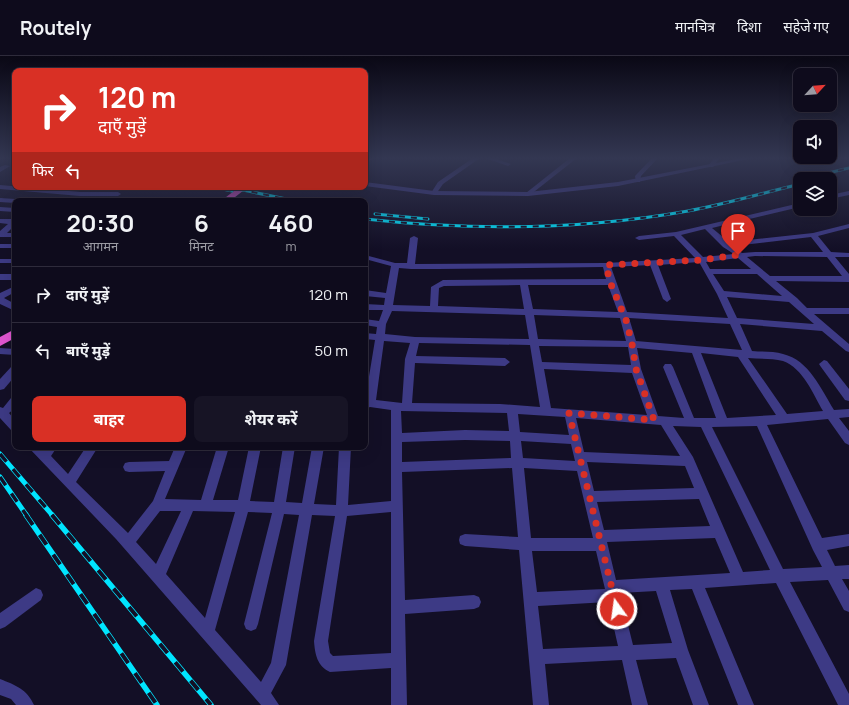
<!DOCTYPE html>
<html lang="hi">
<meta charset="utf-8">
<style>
:root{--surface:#0e0b1c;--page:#171425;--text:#f1f3f6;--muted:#9b9ba3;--line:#2e2b3b;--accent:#d93025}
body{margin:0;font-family:Manrope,"Noto Sans Devanagari",sans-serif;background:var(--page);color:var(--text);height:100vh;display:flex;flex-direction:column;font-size:15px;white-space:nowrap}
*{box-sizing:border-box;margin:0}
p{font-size:13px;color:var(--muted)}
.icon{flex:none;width:22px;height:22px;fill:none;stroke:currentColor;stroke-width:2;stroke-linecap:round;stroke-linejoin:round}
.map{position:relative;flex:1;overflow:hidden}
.drawer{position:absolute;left:12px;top:142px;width:356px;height:252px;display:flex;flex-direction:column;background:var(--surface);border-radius:8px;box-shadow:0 4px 16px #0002,0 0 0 1px var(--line)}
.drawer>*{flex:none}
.top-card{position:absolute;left:12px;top:12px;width:356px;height:122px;border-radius:8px;box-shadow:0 4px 16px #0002,0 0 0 1px var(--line);background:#d93025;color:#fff;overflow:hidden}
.needle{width:26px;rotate:64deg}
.buttons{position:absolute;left:793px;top:12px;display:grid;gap:8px}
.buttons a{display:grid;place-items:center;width:44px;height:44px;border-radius:8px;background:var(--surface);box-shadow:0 4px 16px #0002,0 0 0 1px var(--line);font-size:20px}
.pin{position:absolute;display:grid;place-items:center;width:34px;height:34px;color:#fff;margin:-41px -17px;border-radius:50% 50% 50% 0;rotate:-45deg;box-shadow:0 0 4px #0007}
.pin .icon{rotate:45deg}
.me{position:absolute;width:44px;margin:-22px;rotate:346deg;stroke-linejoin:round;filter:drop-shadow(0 0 3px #0008)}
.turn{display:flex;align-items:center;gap:14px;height:84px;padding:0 20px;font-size:18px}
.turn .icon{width:52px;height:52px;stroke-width:2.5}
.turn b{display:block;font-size:28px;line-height:34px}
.then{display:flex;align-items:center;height:38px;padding:0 20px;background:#0003;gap:8px;font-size:15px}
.eta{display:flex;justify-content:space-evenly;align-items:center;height:68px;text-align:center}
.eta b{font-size:24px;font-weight:700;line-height:28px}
.cta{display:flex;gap:8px;margin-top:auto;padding:8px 20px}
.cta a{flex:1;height:46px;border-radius:8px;background:var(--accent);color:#fff;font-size:16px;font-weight:700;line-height:46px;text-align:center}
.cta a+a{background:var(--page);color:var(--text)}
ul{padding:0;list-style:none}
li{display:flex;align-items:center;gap:12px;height:56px;padding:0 20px;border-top:1px solid var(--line)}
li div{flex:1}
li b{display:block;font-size:15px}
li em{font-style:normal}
header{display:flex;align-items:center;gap:24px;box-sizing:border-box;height:56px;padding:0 20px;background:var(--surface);border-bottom:1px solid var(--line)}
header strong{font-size:19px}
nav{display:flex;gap:22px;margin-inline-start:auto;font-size:14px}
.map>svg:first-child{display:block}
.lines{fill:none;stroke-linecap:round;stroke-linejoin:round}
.minor{fill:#3d3a85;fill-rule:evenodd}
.tertiary{fill:#3d3a85;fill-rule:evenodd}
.trunk{fill:#e055d1;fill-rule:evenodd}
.rail-far2-casing{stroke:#00e5ff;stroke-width:3}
.rail-far1-casing{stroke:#00e5ff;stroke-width:5}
.rail-casing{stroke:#00e5ff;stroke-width:5.5}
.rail-far2{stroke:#130f26;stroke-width:2;stroke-dasharray:6;stroke-linecap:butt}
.rail-far1{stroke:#130f26;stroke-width:3.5;stroke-dasharray:10;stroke-linecap:butt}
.rail{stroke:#130f26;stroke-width:4;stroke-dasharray:12;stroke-linecap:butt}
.route{stroke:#d93025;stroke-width:7;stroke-dasharray:0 12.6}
</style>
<header>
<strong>Routely</strong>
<nav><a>मानचित्र</a><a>दिशा</a><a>सहेजे गए</a></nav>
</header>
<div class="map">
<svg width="849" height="649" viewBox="0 0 849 649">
<rect width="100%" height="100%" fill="#130f26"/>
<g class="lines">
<g class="minor">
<path d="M473,102H480L443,128L436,138H432L431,137L438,126Z"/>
<path d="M485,102H494L511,108L508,110Z"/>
<path d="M570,102H577L530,139H526V137Z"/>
<path d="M652,102H658L641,120L640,126H636L635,120Z"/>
<path d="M714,102H720L713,111H709L708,110Z"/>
<path d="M5,109L10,110L0,116V111Z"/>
<path d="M0,129L80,136H118L121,138L118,140H80L0,133Z"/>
<path d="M849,135V139L830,143V139Z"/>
<path d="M0,142L15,143L18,145H15V147L0,146Z"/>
<path d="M800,147V151L712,172L729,186L813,177L849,168V172L818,180L831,196L849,197V201H835L849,218V226L776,225L797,242L807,252H849V258H814L849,288V296L846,295L822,275L740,268L752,295C762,296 774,295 783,298C809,304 821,333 834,354L849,353V361L839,362L849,375V389L845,387L828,363L767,369L822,482L849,478V490L827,494L835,510L849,509V523H842L849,535V556L844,554L828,524L790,526L849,638V649H838L776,527L705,532L754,649H738L692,533L670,534L688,594L709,649H693L676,602L636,604L648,649H632L622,604L545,608L549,649H533L519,494L465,490L460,488L459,484L460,480L465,478L518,481L512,412L402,416L405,544L474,539L479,541L481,546L479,551L474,553L405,558L407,649H391V612L330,616C317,610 315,598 314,585L335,460L312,459L286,609L271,637L279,649H261L116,483L28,391H41L43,393L45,391H57L51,400L68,418L86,391H98L76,426L128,477L153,445L165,415L129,416L125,415L123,411L125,407L129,406L169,405L175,391H187L165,443L201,444L217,391H229L213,444H238L249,391H261L250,445L274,446L283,391H295L286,446L302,447L312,391H324L314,448L336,449L339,391H351L348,449L391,445V354L370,351L365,353V345L375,284L365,283V277L376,278L377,271L365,269V263L379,265L383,254H365V248L384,249L385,242L365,240V234L386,237L391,210L365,203V199L395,207H407L410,182L414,180L418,182L415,208L606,207L695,202L674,180L639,184L635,182L639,180L676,176ZM705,173L723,191L734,198L703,201L681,179ZM811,181L823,196H755L742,197L734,190ZM755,200L827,201L842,220H770L747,201ZM738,202L751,213H710L706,206ZM699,206L717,238L728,262L627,256L611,211L650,209L663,243L667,246L671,243L658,209ZM603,211L606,223L443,224L431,231L430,250L393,249L399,212L411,213H438ZM713,218H757L782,240L724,235ZM520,229L524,253L438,250L439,232L444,230ZM528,229H608L618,256L533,253ZM727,241L789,246L814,268L737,262ZM392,255L525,259L529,283L415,281L385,278L386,268ZM534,259L620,262L626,285L538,283ZM629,262L730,268L742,294L636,285ZM384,285L410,287L405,303L402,347L376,344ZM419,287L530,289L540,351L500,348L412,347L415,307L505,310L510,306L505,302L416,300ZM539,290L628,291L631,309L542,306ZM637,292L692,297L716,362H694L673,311L671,308H665L663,311L684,362L658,360L641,313ZM701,297L738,301L776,359L727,362ZM748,302C759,303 772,302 783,305C803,312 813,338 823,355L787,358ZM544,313L632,317L647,359L551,352ZM401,355L507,357L509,375L465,374L402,377ZM518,358L565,361L569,379L520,376ZM576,362L661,369L680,400L584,396ZM673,370L701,371L770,514L743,516L693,401ZM757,370L813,494L822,511L783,513L712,371ZM465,384L510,385L511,402L402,406V386ZM521,385L571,388L575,405L523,402ZM587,406L685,410L694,432L594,435ZM524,412L577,415L593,482H531ZM699,443L710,470L604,474L597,446ZM160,455H181L156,508L136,486ZM193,455L235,456L205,562L166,518ZM248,456L272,457L244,568L246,573L251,575L256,573L258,568L284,458L299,459L271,607L261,626L215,574ZM391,456V597L333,600L330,597L328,585L347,460ZM715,482L730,517L616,524L607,486ZM532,495H596L605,533L537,536ZM656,535L672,587L633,589L620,537ZM608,546L618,590L543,593L538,550Z"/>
<path d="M0,151L15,152V156L0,155Z"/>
<path d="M0,163H15V169L7,177H15V181H0V175L8,168L0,167Z"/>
<rect x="0" y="188" width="15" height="4"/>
<rect x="0" y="203" width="15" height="4"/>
<rect x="0" y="218" width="15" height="6"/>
<path d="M15,230V236L4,242L15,248V255L0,248V237Z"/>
<path d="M0,292L15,293V299L0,298Z"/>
<path d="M824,304L827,305L849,333V345L845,344L821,311L819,308Z"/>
<path d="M15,309V320L4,333L0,334V323L12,310Z"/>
<path d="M15,341V352L9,357L15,364V375L11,374L0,362V351L3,352L11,342Z"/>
<path d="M36,532L41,534L43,539L41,544L5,571L0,573V557Z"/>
<path d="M0,623C15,629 27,633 34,649H16L11,643L0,639Z"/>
</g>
<path class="tertiary" d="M741,102H753L618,130L528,140L434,139L365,130V126L434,135L528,136L618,126Z"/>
<g class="trunk">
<path d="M365,102H375L365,106Z"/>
<path d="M239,131H248L230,145H221Z"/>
<path d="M15,273V282L0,290V281Z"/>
</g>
<defs>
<g id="rail-far2">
<path d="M803,123L849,112"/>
<path d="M213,131L232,135"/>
<path d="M228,131L296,145"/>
<path d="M375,158L428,163"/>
<path d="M365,163C473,175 581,174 688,155C726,148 763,137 800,128"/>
</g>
<g id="rail-far1">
<path d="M0,398L53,460"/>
<path d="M0,421L27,460"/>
</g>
<g id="rail">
<path d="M26,459L157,649"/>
<path d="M52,459L211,649"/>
</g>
</defs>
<use href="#rail-far2" class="rail-far2-casing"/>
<use href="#rail-far1" class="rail-far1-casing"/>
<use href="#rail" class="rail-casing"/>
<use href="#rail-far2" class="rail-far2"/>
<use href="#rail-far1" class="rail-far1"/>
<use href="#rail" class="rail"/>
</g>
<linearGradient id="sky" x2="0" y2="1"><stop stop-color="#0a0815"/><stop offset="0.53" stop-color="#333752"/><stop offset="1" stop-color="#333752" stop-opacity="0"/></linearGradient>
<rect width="849" height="193" fill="url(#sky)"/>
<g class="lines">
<path class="route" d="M617,553L569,357L654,364L636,313L632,288L626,264L610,226L606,209L701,204L738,199"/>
</g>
</svg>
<div class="buttons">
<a><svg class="needle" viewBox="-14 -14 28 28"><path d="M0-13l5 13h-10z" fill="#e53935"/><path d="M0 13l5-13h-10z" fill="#9b9ba3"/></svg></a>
<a><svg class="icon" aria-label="sound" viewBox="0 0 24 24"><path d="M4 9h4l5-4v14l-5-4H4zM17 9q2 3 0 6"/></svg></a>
<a><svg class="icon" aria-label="layers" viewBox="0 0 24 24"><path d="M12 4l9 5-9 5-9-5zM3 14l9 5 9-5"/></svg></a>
</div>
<div class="pin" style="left:738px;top:199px;background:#d93025"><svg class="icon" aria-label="arrive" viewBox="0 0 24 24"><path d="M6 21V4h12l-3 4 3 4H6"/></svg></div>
<svg class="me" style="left:617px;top:553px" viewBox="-20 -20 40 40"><circle r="17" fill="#d93025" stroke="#fff" stroke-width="3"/><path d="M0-11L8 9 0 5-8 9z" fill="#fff"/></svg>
<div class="top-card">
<div class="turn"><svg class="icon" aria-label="right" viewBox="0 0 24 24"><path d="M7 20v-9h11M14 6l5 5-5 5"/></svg><div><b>120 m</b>दाएँ मुड़ें</div></div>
<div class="then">फिर<svg class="icon" aria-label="left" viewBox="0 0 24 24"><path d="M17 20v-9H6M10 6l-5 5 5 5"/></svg></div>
</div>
<section class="drawer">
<div class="eta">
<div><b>20:30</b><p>आगमन</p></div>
<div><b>6</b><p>मिनट</p></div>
<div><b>460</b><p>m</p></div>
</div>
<ul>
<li><svg class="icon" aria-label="right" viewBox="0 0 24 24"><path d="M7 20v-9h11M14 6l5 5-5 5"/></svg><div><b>दाएँ मुड़ें</b></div><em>120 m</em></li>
<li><svg class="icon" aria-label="left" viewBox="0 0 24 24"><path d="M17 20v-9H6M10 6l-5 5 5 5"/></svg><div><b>बाएँ मुड़ें</b></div><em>50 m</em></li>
</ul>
<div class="cta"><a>बाहर</a><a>शेयर करें</a></div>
</section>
</div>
